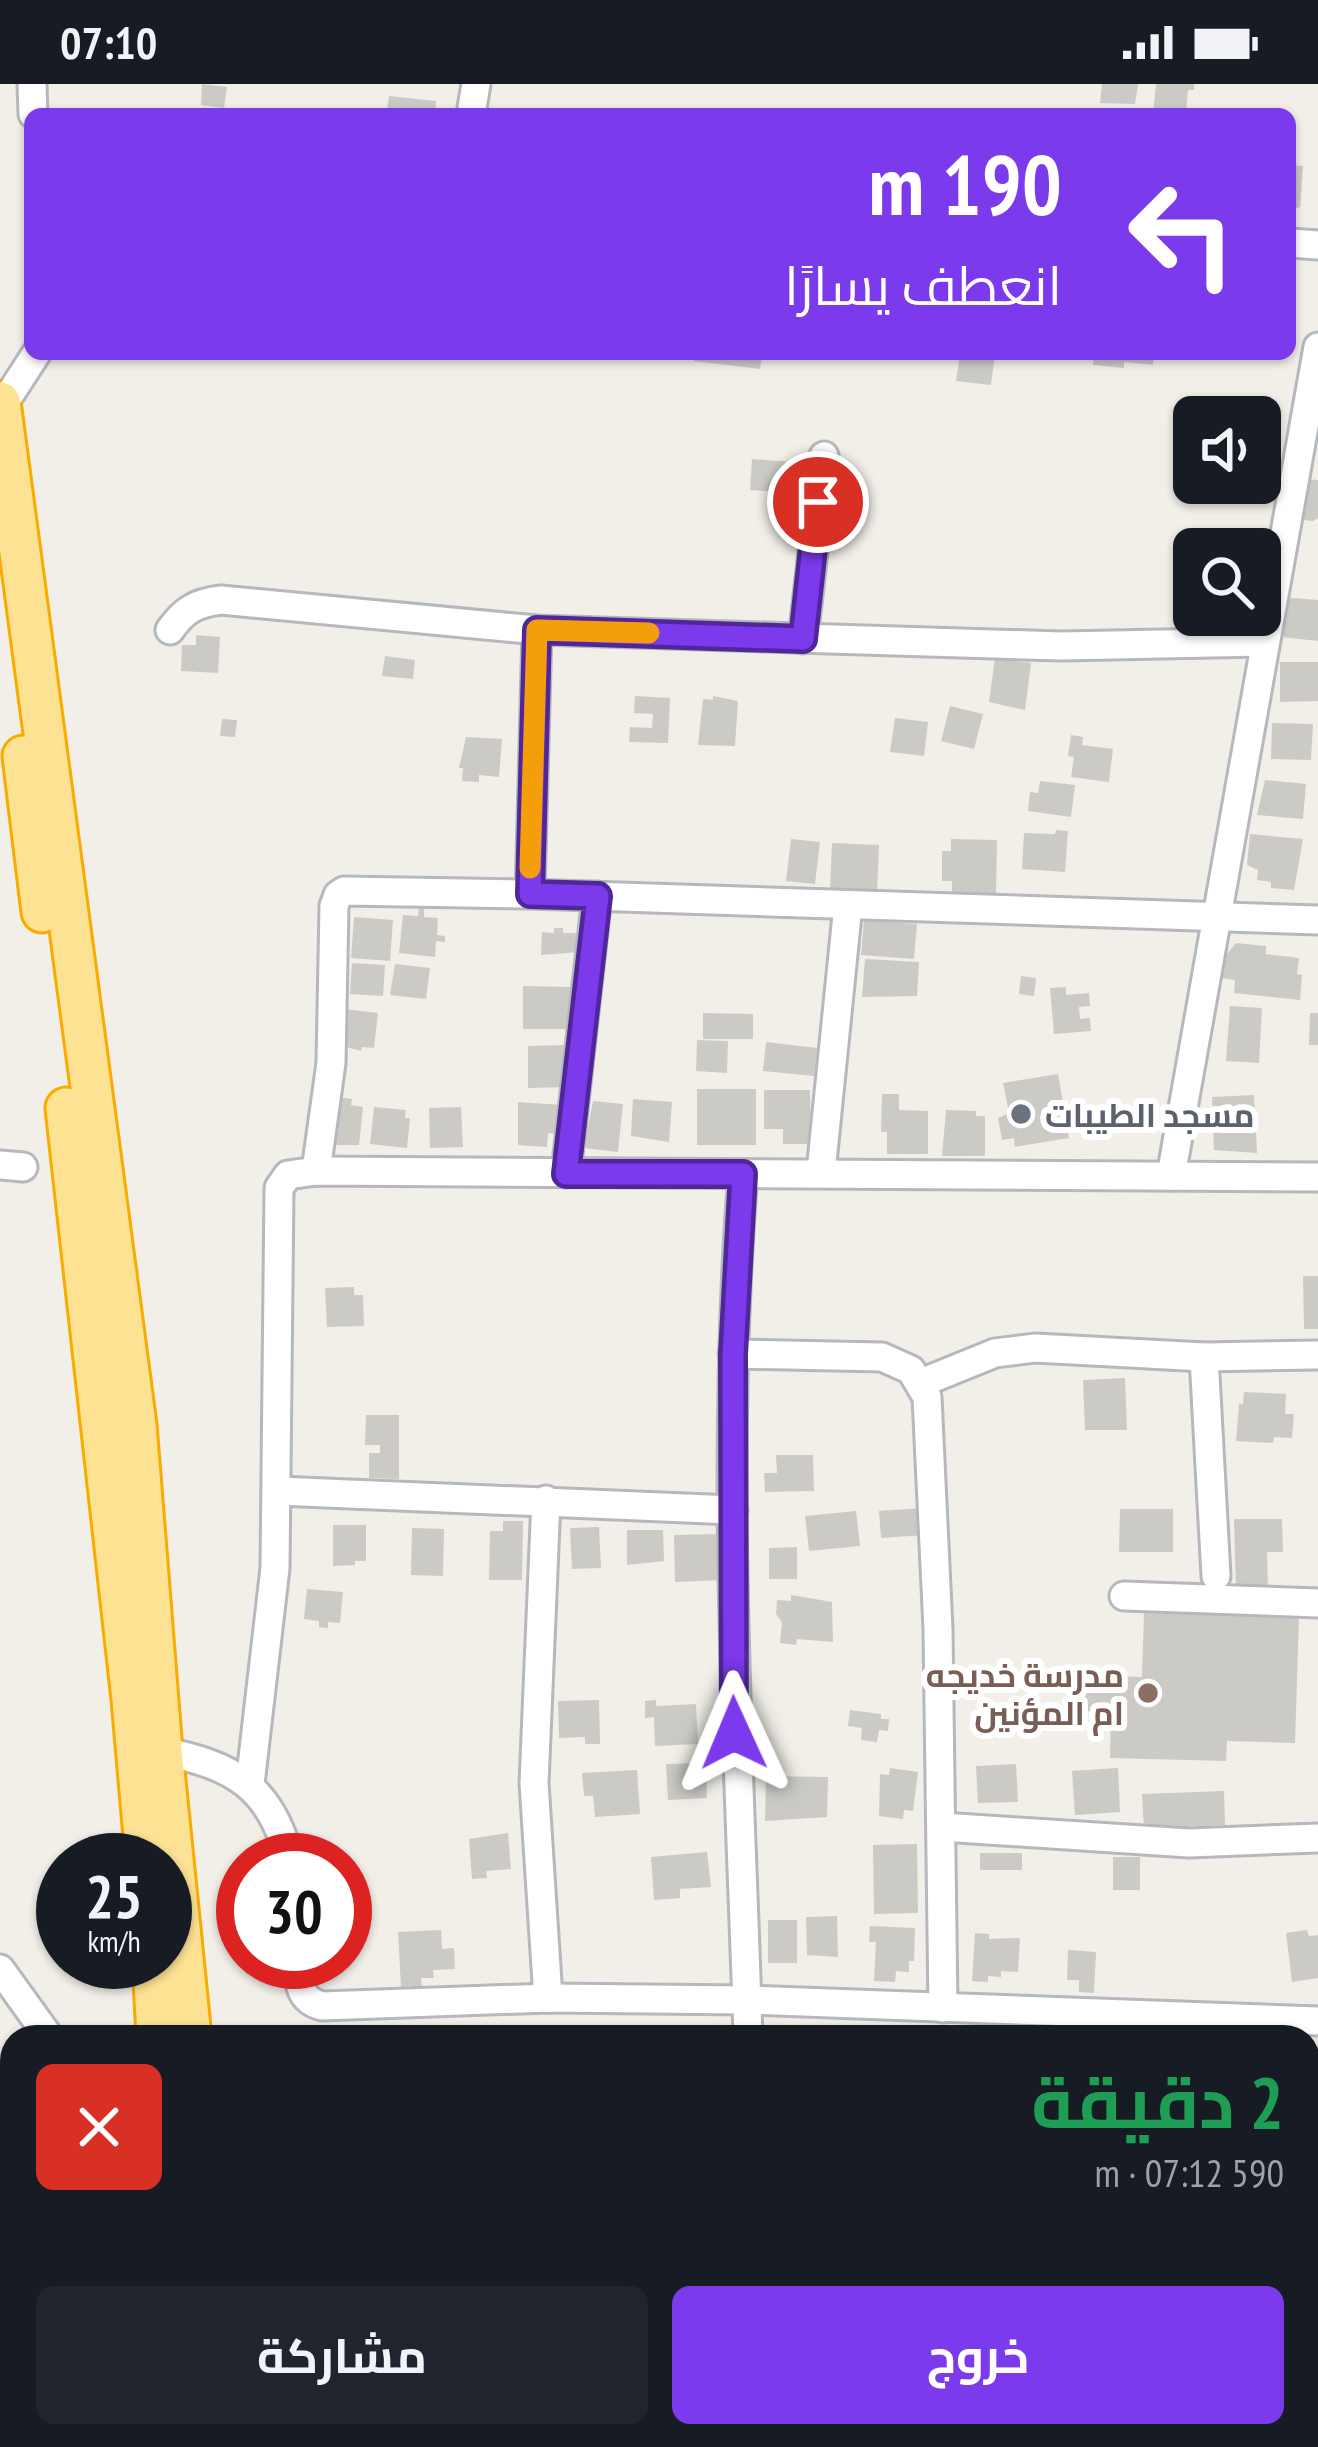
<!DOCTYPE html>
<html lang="ar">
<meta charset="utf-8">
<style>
:root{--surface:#171b24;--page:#20242c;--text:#f1f3f6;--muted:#9ea1a6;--accent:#7c3aed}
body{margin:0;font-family:"PT Sans Narrow",Cairo,sans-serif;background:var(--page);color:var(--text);direction:rtl;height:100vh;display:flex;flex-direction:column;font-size:45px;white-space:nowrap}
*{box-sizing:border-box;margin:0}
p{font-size:39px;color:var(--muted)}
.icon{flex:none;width:66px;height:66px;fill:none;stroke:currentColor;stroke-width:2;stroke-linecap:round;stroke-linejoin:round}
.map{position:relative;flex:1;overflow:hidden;direction:ltr}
.panel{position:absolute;left:0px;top:1941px;width:1320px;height:423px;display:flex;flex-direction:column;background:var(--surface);border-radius:36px 36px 0 0;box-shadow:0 3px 9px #0004;direction:rtl}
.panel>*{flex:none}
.top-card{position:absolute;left:24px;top:24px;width:1272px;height:252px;border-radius:18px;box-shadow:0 3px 9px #0004;direction:rtl;background:#7c3aed;color:#fff;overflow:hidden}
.tools{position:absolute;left:1173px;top:312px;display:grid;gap:24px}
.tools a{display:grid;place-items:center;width:108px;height:108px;border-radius:18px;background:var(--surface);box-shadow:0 3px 9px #0004;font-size:60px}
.speed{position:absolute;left:36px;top:1749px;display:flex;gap:24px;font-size:60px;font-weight:700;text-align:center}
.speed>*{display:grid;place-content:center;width:156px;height:156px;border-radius:50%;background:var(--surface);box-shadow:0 3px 9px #0004;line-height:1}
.speed small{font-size:30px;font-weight:400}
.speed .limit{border:18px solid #d22;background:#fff;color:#111}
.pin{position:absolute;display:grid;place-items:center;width:102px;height:102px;color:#fff;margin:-51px;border:6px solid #fff;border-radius:50%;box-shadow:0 3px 12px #0007}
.me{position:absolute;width:132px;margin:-66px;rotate:359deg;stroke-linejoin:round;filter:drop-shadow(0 0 9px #0008)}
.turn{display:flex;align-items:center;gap:42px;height:252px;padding:0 36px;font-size:54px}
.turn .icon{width:156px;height:156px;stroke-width:2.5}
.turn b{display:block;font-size:84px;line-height:102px}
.round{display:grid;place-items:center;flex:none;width:126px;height:126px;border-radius:18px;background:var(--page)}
.headline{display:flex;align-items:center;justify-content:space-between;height:204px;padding:0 36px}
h1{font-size:72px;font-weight:700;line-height:90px;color:#1e9e55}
.action{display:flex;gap:24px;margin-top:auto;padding:24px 36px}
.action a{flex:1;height:138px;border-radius:18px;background:var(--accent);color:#fff;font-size:48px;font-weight:700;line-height:138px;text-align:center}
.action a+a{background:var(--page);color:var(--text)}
.status{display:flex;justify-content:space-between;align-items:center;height:84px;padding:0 60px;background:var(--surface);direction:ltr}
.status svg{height:33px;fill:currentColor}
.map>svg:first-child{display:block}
.building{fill:#cccac5}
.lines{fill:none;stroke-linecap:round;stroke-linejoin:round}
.minor-casing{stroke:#b5b8bc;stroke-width:33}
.highway-casing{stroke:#f9ab00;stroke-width:45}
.minor{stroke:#fff;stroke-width:27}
.highway{stroke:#fde293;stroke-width:39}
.route-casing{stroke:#51269a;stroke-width:30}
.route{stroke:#7c3aed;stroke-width:21}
.slow{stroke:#f59e0b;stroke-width:21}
.worship-dot{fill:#6b7280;stroke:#fff;stroke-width:4.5}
.education-dot{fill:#8d6e63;stroke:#fff;stroke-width:4.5}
.labels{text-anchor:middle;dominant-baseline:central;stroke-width:12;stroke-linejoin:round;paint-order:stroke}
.worship-label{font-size:33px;font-weight:bold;fill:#5b616d;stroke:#fff;text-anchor:start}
.education-label{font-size:33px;font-weight:bold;fill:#785e54;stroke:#fff;text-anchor:end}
</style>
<div class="status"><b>07:10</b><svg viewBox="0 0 49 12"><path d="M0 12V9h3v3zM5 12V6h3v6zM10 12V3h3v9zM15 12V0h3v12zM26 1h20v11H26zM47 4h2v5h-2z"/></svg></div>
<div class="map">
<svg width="1318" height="2363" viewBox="0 0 1318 2363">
<rect width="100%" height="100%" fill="#f1efe8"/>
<g class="building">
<path d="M202,0L227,3L224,24L201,21Z"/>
<path d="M1102,0H1138L1135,20L1100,19Z"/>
<path d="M1156,0H1194V6H1188L1186,27L1153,30Z"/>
<path d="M389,12L436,17L435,30L387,26Z"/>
<path d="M1290,81L1303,82L1300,123L1290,126Z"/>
<path d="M695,270H762L760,285L694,277Z"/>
<path d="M956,270H995L991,301L956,297L959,276H955Z"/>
<path d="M1094,270H1154L1153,281L1124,278V284L1093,281Z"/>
<path d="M1260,348L1268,349L1263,392H1260Z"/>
<path d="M752,375L807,379L805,410L750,406Z"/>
<path d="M1306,395L1318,396V434L1313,437L1303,436Z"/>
<path d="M1206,457L1239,462L1238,465H1205Z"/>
<path d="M1280,513L1318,516V557L1281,553Z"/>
<path d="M196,551L220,553L218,589L181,587L182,561H196Z"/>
<path d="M385,572L415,576L413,595L382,592Z"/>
<path d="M995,574L1031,579L1025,626L989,618Z"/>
<path d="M1280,578H1318V617L1280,618Z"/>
<path d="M635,612L670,614L668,659L629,658L630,643L652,644L653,630L634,629Z"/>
<path d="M713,612L738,617L735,662L698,661L703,615L713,616Z"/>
<path d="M950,622L983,630L974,665L941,657Z"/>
<path d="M895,634L928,638L924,672L890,668Z"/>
<path d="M222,635L237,636L235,653L220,652Z"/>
<path d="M1272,639L1313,640L1311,676L1271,675Z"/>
<path d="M1071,651L1083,653L1082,661L1113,665L1109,698L1071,693L1074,673L1068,672Z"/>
<path d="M466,653L502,655L499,693L479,691V698L462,697L463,684H459Z"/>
<path d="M1265,696L1306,700L1303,735L1257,731Z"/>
<path d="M1040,697L1075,701L1071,733L1028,727L1030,708L1038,709Z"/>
<path d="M1056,746L1068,747L1065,788L1022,785L1024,749L1055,750Z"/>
<path d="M1250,750L1303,755L1294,806L1271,804V798L1257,796L1258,786L1247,781Z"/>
<path d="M791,755L820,758L815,800L786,797Z"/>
<path d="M951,755L997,756L996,810H982V813L952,809V797H942V767H951Z"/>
<path d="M832,759L879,761L877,808L830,806Z"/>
<path d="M419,824L424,825V833L438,834L437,851L445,852V858L436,857L435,873L399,869L403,831L418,832Z"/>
<path d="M354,833L393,836L390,877L351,874Z"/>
<path d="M864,836L917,840L914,875L861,871Z"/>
<path d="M554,844H563V849H582L581,868L541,871L542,848L554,849Z"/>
<path d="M1236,859L1266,862V870L1299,874L1297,890L1302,891L1300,916L1234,909L1235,896L1220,894L1222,876Z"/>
<path d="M865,875L919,878L917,912L862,913Z"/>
<path d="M352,879L385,881L383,912L350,910Z"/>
<path d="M395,880L430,884L426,915L390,911Z"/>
<path d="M1021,892L1036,894L1034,912L1019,910Z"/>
<path d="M523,902L572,903V945H523Z"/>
<path d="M1066,903V911L1089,909L1090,922L1079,923L1080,935L1090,934L1091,947L1054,950L1050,904Z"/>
<path d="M1230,922L1262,924L1259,979L1226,977Z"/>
<path d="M343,925L378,929L374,964L362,963L361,967L339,961Z"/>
<path d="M703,929L753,930V955H703Z"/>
<path d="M1310,929H1318V961H1309Z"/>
<path d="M697,956L728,957L727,989L696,987Z"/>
<path d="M766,958L817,964L814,992L763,987Z"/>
<path d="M566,961L567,1003L528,1004V962Z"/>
<path d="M1058,990L1069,1054L1015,1063L1014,1054L1002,1056L998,1034L1009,1029L1003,999Z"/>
<rect x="697" y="1005" width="59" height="56"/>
<path d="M764,1006H810L811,1060H783V1045H764Z"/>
<path d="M882,1010H899V1026L928,1027V1070H887V1048H881Z"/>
<path d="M1254,1011L1257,1069L1214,1066L1212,1013Z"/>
<path d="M333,1012L352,1015L351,1021L363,1023L359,1061H328Z"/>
<path d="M633,1015L672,1018L669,1058L631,1052Z"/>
<path d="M593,1017L623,1020L618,1068L584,1064Z"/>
<path d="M518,1018L562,1021L560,1050L548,1049L547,1063L518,1061Z"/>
<path d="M374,1023L406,1026L405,1034H410L407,1064L370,1060Z"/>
<path d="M461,1023L463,1063L430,1064L429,1024Z"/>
<path d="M946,1026L976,1027V1032H985V1072H942Z"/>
<path d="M1303,1192H1318V1245H1304Z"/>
<path d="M354,1203V1211H363L364,1242L327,1243L325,1204Z"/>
<path d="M1125,1294L1127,1346H1085L1083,1296Z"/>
<path d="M1244,1308L1286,1310L1285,1330H1294L1292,1354L1274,1353L1273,1359L1236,1357L1239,1320H1243Z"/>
<path d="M366,1331H399V1395L369,1394V1369H380V1361H365Z"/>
<path d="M776,1371H813L814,1407L765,1408L764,1389H777Z"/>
<path d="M924,1424L925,1451L881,1454L879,1427Z"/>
<path d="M1120,1425H1173V1468H1119Z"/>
<path d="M856,1427L860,1462L809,1467L805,1432Z"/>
<path d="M1234,1435H1282L1283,1468H1267L1268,1506L1236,1507Z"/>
<path d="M503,1437H523L522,1496H489L490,1447H503Z"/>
<path d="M333,1441H366V1477H355V1481L333,1482Z"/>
<path d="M599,1443L601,1484L572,1485L570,1444Z"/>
<path d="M412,1444L444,1445L443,1492L411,1491Z"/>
<path d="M627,1446H663L664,1477L627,1481Z"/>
<path d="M720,1450L721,1496L675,1498L674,1451Z"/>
<path d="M797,1463V1495H769V1464Z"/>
<path d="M307,1505L343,1508L340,1539L328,1538V1544L319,1543V1537L304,1535Z"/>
<path d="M791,1511L832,1518L833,1558L797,1555L796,1561L780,1559L782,1538L776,1530L777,1516L791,1517Z"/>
<path d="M1144,1529L1299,1533L1295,1659L1227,1657L1226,1677L1110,1674L1111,1628L1068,1627L1069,1591L1142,1593Z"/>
<path d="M599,1616L600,1660H585V1653L559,1654L558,1617Z"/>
<path d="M656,1616V1622L696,1620L698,1660L655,1662L654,1633L645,1634V1617Z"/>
<path d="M850,1626L881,1630V1635H889L888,1647L879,1646L877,1658L861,1656L862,1644L848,1642Z"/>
<path d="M706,1679L707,1714L668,1716L666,1680Z"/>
<path d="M1016,1680L1018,1718L978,1719L976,1682Z"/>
<path d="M890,1684L918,1688L913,1727L904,1726L903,1735L879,1732L880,1690L889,1691Z"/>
<path d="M1118,1684L1120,1728L1075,1731L1072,1687Z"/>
<path d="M637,1686L640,1730L595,1733L593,1712H584L582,1689Z"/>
<path d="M766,1692L828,1693L827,1733L765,1737Z"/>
<path d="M1224,1707L1225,1741L1144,1745L1142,1710Z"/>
<path d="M508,1749L511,1785L486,1787L487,1794L472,1795L469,1755Z"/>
<path d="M917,1760L918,1829L874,1830L873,1761Z"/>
<path d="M707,1768L711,1803L680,1805V1814L654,1816L651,1773Z"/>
<rect x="980" y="1769" width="42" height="17"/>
<rect x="1113" y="1773" width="27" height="33"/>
<path d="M837,1832L838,1873L807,1871L806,1833Z"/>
<rect x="768" y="1836" width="29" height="43"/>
<path d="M870,1842L915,1844L914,1877H909V1888L896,1887L895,1898L874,1897L876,1858H869Z"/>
<path d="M441,1846L442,1865L454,1864L455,1885L433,1886L434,1894H421L422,1902L401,1903L398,1848Z"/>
<path d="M1307,1846L1309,1852L1318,1851V1894L1292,1898L1286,1849Z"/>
<path d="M975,1849L989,1850V1855L1020,1854L1018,1888L1001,1887V1893L988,1892V1898L972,1897Z"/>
<path d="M1068,1866L1096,1868L1094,1909L1079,1908V1896H1067Z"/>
<rect x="412" y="2352" width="39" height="11"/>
<path d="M697,2352H726V2363H698Z"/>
<rect x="792" y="2352" width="60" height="11"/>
<path d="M868,2352H916V2363H879V2358H868Z"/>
<path d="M1066,2352H1126V2363H1065Z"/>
<path d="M1178,2352H1221L1220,2363H1177Z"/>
<path d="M1250,2352H1287V2363H1249Z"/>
</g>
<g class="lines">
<defs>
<g id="minor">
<path d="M32,0L33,30"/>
<path d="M471,30L476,0"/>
<path d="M1290,159L1318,161"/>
<path d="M1,324L36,270"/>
<path d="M170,546C184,526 196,519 221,516L537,546L1061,562L1264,558"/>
<path d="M803,555L824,372"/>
<path d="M530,810L537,546"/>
<path d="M0,1081L23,1083"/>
<path d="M316,1087L331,979L334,822L338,811L344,807L530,810L1318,836"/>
<path d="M821,1088L848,821"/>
<path d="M566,1089L597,812"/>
<path d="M743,1090C720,1378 739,1665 748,1953"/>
<path d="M1171,1092L1318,263"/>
<path d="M733,1270L882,1273L911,1286L927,1313L938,1545L943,1924"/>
<path d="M1204,1273L1216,1492"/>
<path d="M921,1299L995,1269L1035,1264L1204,1273L1318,1271"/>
<path d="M278,1407L733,1426"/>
<path d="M546,1416L534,1699L548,1914"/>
<path d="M1124,1512L1318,1519"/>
<path d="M162,1667C234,1682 269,1701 290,1776"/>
<path d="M250,1700L275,1484L279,1104L288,1091L316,1087L1318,1093"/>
<path d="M942,1743L1189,1759L1318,1754"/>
<path d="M298,1878C299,1899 299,1916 322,1922L548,1914L747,1916L1318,1937"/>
<path d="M0,1885L49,1953"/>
<path d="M1308,2320L1318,2321"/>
<path d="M325,2352L329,2363"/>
<path d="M1237,2352V2363"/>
<path d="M755,2363V2352"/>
</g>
<g id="highway">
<path d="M0,318L136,1341L162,1667L191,1953"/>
<path d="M23,672L42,828"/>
<path d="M66,1024L132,1615L146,1776"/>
<path d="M153,1878L157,1953"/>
<path d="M179,2352V2363"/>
<path d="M219,2352L220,2363"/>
</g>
</defs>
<use href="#minor" class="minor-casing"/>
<use href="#highway" class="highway-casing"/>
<use href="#minor" class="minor"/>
<use href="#highway" class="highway"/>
</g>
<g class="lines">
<defs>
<path id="route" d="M734,1649L733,1270L743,1090H566L598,812L530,810L537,546L803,555L818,418"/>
</defs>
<use href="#route" class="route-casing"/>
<use href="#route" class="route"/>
<path class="slow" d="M530,784L537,546L649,549"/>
</g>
<circle class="worship-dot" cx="1021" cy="1030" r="12"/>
<circle class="education-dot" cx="1148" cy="1609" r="12"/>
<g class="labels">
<g class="worship-label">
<text x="1045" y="1030">مسجد الطيبات</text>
</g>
<g class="education-label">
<text x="1124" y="1590">مدرسة خديجه<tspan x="1124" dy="38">ام المؤنين</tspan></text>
</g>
</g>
</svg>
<div class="tools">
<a><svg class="icon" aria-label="sound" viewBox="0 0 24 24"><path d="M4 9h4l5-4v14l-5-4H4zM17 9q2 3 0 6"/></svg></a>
<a><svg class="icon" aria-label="search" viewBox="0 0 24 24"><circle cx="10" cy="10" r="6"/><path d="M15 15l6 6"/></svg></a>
</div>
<div class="speed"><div>25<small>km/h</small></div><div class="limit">30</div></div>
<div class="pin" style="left:818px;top:418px;background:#d93025"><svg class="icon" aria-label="arrive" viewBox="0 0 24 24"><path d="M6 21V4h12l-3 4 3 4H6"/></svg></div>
<svg class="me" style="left:734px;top:1649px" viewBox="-20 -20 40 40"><path d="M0-17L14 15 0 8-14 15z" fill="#7c3aed" stroke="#fff" stroke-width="4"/></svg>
<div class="top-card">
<div class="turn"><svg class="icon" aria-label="left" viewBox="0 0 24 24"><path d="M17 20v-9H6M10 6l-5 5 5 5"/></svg><div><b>190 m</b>انعطف يسارًا</div></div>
</div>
<section class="panel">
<div class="headline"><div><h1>2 دقيقة</h1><p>590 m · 07:12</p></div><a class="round" style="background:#d93025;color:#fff"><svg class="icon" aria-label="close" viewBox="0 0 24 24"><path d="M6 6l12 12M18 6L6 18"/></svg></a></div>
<div class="action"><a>خروج</a><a>مشاركة</a></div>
</section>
</div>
